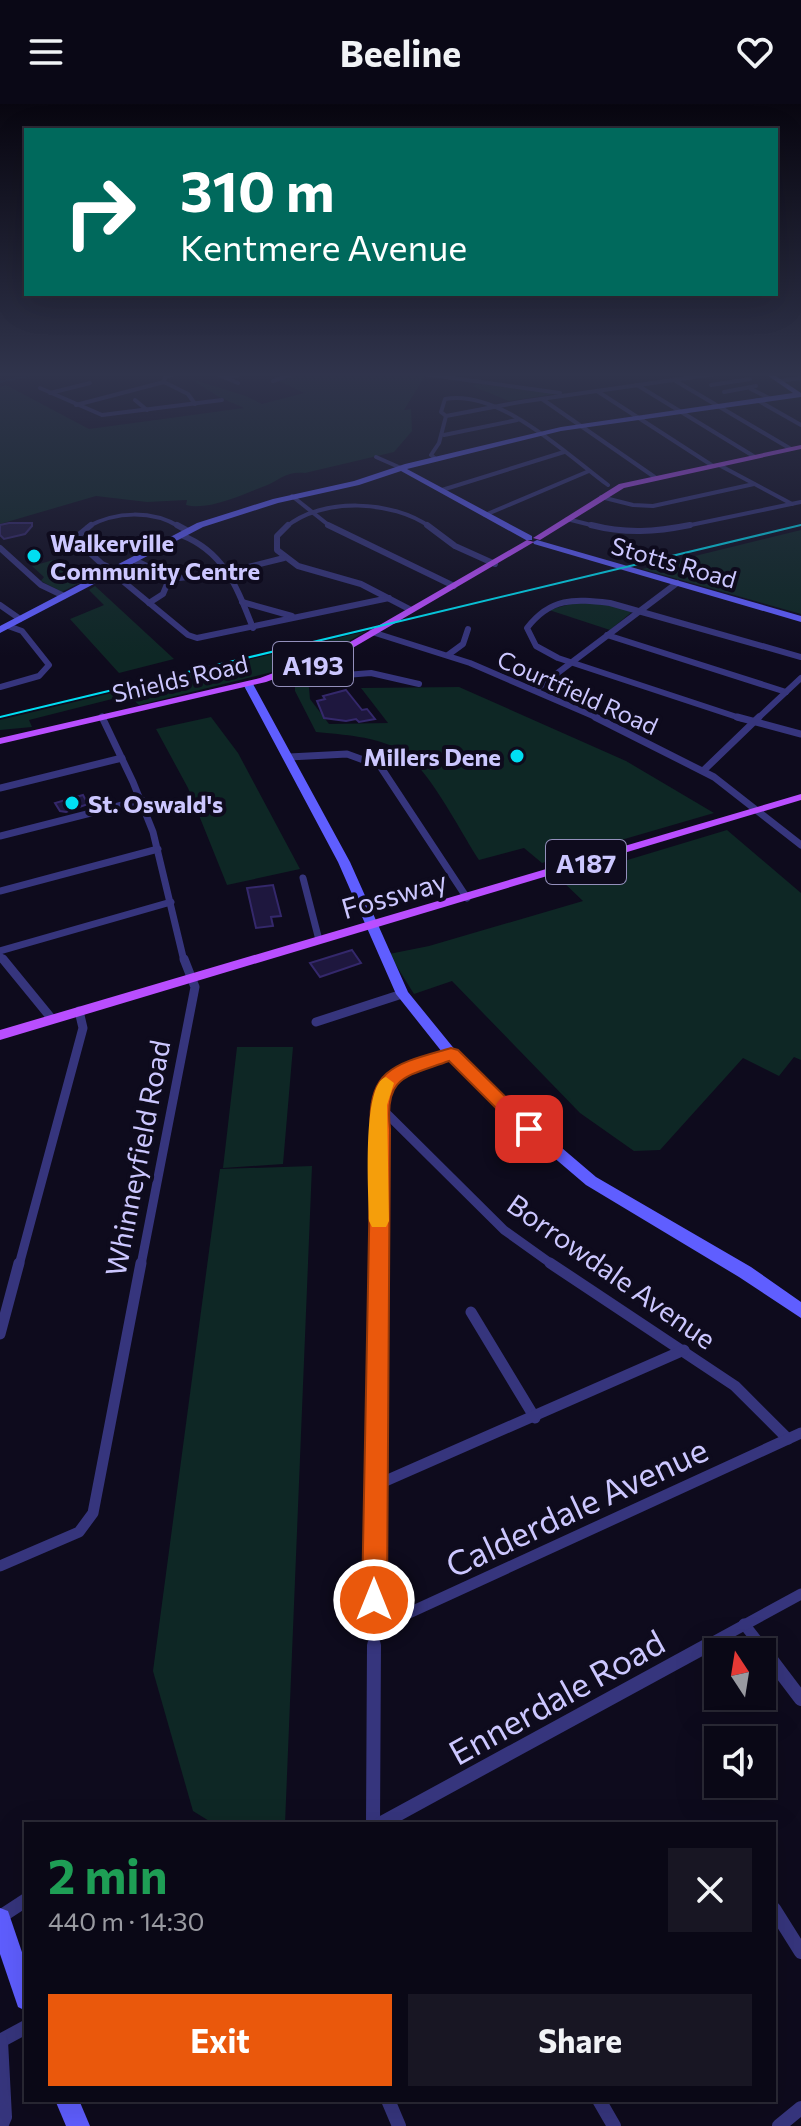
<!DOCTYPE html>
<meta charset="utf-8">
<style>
:root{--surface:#0a0816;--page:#181623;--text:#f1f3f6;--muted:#999aa1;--line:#2a2935;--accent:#ea580c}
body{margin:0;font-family:Commissioner,sans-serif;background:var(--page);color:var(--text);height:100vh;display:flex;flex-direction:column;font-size:30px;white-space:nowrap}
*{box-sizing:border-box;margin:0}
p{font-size:26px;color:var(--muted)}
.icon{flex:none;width:44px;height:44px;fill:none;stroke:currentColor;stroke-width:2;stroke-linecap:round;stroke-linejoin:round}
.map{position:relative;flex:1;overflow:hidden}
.side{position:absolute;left:24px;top:1718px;width:752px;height:280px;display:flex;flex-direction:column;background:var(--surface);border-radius:0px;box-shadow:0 8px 32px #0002,0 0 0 2px var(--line)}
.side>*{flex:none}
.hud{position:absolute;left:24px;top:24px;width:754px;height:168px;border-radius:0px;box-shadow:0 8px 32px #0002,0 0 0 2px var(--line);background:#00695c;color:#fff;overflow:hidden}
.needle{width:52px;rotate:348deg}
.tools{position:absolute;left:704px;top:1534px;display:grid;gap:16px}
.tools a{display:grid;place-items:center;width:72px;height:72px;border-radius:0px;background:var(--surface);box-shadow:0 8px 32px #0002,0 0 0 2px var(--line);font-size:40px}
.pin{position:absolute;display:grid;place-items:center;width:68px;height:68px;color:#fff;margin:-34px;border-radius:16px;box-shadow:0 4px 12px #0006}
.me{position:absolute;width:88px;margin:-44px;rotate:0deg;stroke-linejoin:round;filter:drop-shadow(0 0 6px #0008)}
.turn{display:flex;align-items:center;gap:28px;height:168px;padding:0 24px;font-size:36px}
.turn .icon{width:104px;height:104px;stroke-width:2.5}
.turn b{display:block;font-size:56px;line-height:68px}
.round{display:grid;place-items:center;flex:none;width:84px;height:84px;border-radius:0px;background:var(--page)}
.headline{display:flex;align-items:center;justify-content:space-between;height:136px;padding:0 24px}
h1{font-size:48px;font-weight:700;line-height:60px;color:#1e9e55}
.button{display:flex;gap:16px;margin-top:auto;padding:16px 24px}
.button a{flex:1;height:92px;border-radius:0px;background:var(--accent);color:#fff;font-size:32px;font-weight:700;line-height:92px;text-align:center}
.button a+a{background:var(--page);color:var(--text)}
header{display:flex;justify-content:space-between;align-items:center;height:104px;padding:0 24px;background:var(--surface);font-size:36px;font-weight:700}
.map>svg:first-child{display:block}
.green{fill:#0e2725}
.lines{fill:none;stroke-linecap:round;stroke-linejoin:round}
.stream{stroke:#0b2141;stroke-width:2}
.building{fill:#1e173e;stroke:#34286b;stroke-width:2}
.street-far5{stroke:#36357d;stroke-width:4}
.street-far4{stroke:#36357d;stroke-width:6}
.street-far3{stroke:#36357d;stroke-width:7}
.street-far2{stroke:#36357d;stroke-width:9}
.street-far1{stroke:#36357d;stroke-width:11}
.street{stroke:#36357d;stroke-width:14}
.secondary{fill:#5f5eff;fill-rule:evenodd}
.primary{fill:#b94eff;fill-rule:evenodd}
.tram{stroke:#00def2;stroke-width:2}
.route{fill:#ea580c;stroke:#983908;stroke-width:2}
.slow{fill:#f59e0b}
.poi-dot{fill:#00def2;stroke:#0e0b1d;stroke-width:3}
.labels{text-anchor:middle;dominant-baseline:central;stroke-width:8;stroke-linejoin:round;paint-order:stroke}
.far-poi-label{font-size:24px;font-weight:bold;fill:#ccc7ff;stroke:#0e0b1d;text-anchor:start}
.far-street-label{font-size:24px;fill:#ccc7ff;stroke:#0e0b1d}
.shield{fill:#0e0b1d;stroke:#938fbb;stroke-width:2}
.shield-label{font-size:26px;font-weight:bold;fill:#ccc7ff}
.street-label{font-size:28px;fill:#ccc7ff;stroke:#0e0b1d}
.near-street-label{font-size:34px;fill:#ccc7ff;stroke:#0e0b1d}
</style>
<header><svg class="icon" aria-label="menu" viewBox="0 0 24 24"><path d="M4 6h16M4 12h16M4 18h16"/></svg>Beeline<svg class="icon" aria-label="heart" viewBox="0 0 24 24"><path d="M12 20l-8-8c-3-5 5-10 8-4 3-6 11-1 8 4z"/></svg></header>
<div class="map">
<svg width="801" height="2022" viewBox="0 0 801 2022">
<rect width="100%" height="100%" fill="#0e0b1d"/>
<g class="green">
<path d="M299,269H404L425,272L404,306L411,305L412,327L394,348L305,369C286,367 280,376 265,382C243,390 209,407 186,401L187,396L147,398L96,392L0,420V283L6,281L89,325L244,304L219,293L191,275L246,292L262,300L304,289L277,276Z"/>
<path d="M478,280L554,289L555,290L509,297L472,282Z"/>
<path d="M801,426V510L642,465Z"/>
<path d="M57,455L76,474L84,476L62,488L41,477L44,473L32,462Z"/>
<path d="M95,482L174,555L119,569L70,515L104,501L89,486Z"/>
<path d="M602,498L633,507L610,526L549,506L574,499Z"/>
<path d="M367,527L323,551L288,564L139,601L128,591L29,616L32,623L0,626V616Z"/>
<path d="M308,573L310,595L329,620L388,619L361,584L459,583L626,657L714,709L542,759L524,744L479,756C460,727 428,663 400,646C375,632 344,631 316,628L295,587V576Z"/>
<path d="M211,613L238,649L300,765L227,781L188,684L156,625Z"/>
<path d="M727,726L801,789V956L794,953L779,972L743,954L660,1046L634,1047L580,1009L452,877L414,890L389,850L429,842L583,797L561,776Z"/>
<path d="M237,943H293L283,1060L223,1064Z"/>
<path d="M312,1062L285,1720H214L193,1707L153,1567L220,1065Z"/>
</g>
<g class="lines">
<path class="stream" d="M0,278L41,269"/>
</g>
<g class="building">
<path d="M9,419H32V422L25,430L4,435L0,431V421Z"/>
<path d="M346,586L362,606L367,605L375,615L359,618L356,615L346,617L324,614L317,597L325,595L323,592Z"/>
<path d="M83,691L88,700L66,708L60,707L55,699Z"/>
<path d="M273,781L281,812L271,813L273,822L256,824L247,784Z"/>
<path d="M352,846L361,859L320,873L310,859Z"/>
</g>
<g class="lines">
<g class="street-far5">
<path d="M176,269L165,273L164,278L188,290L195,300"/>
<path d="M417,269L560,289"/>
<path d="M219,271L238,279"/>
<path d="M227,274L244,269"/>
<path d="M674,276L791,345"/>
<path d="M273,277L295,269"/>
<path d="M779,277L801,274"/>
<path d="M637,281L755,353"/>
<path d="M711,281L750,275"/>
<path d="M40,284L102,311L222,296"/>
<path d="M751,285L769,294"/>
<path d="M597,287L713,362"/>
<path d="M724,288L756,282"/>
<path d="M50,289L90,279"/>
<path d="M542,295L656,374"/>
<path d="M135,296L147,306"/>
<path d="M757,296L801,321"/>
<path d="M76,301L164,278"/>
<path d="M446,312L520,298L722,269"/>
<path d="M444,331L517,316"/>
<path d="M376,353L401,364"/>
<path d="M436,355L431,351L439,339L446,312L441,308L445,295C500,285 566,350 608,381"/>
<path d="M719,361L792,400"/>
<path d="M442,386L564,348"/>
<path d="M292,392L331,423"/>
<path d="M601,393L633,401L653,402L754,380"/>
<path d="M485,411L589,367"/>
<path d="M567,415L599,423"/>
<path d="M87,423C116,407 152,406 180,423"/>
<path d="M286,423C322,393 393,396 430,423"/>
<path d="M681,423L801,398"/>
</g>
<g class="street-far4">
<path d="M91,421L80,430L79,439L102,460L115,466"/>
<path d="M177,421L188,427"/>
<path d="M288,421L277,432V446L298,462L361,480L411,506"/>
<path d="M328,421L454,482"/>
<path d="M427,421L455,442L495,460"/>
<path d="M591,421C626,430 655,428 690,421"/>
<path d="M181,431C225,448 237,484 253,524"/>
<path d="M0,444L41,481L64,492"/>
<path d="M134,456L170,473L163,490L149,499"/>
<path d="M108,469L119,474L188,531L197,534L389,494"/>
<path d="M170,475L224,469L284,454"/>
<path d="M242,498L292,512"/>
<path d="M0,501L20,515"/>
<path d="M372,528L470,559L600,615"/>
<path d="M607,531L786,588"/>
<path d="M448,551L463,540L468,525"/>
<path d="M311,560L333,572L371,569L419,580"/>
<path d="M0,583L39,572L49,561L22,527L8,522"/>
<path d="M535,586L677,479"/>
<path d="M743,615L558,554L536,542L527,524C551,493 574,495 610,499L801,553"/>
<path d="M757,615L801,574"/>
</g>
<g class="street-far3">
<path d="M102,613L133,678L153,728L184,857"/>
<path d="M595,613L714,673L801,741"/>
<path d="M737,613L801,630"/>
<path d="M289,653L347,650L380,662L467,794"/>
<path d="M704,666L759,613"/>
<path d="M0,684L122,654"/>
<path d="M0,732L142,696"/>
<path d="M303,774L319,836"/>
<path d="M0,787L158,745"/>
<path d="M0,847L171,798"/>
<path d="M0,852L4,857"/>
</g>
<g class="street-far2">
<path d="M3,855L52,915"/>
<path d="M316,918L402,890"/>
<path d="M378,1001L504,1126L553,1161"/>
<path d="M19,1161L83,924L79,907"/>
<path d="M141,1161L195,883L184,855"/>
<path d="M378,1161L383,990L396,971L451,950"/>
</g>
<g class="street-far1">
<path d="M550,1159L735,1282L788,1335"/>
<path d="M471,1208L535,1314"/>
<path d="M0,1230L19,1159"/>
<path d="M374,1382L684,1246"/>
<path d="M0,1462L79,1428L93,1409L141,1159"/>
<path d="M744,1520L762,1543"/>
<path d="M374,1525L801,1329"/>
<path d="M374,1543L378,1159"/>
<path d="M704,1543L801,1490"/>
</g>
<g class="street">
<path d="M760,1541L801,1595"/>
<path d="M373,1720L374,1541"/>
<path d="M380,1720L708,1541"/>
<path d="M774,1805L801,1848"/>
<path d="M0,1813L26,1796"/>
<path d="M0,1937L26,1923"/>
<path d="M1,1937L5,2013L1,2022"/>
<path d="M388,1996L399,2022"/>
<path d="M599,1996L614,2022"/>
<path d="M779,2022L801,2004"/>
</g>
<g class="secondary">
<path d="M764,269H771L801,289V293L561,327L407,365L532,432V436H526L401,367L359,381L278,399L203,423L0,529V522L197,419L273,395L354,377L405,360L561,323L793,289Z"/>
<path d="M537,436L801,512V518L534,440L533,438Z"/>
<path d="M245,578L253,580L350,758L408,888L456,947L515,1004L596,1073L751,1163L801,1198V1214L739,1173L586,1081L505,1012L446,953L396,890L338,758L243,580Z"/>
<path d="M0,1804L8,1807L26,1860V1907L18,1903L0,1850Z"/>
<path d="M55,1996H79L90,2022H66Z"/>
</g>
<g class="primary">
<path d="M801,341V345L624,384L540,436L533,434L619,380Z"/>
<path d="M527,436L534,438L344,549L266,578L0,640V634L260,574L338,545Z"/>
<path d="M801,690V696L0,936V926Z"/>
</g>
<path class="tram" d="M0,613L801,421"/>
</g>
<linearGradient id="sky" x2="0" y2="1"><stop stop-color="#080610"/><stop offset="0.49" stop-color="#30344c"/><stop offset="1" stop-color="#30344c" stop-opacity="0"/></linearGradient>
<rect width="801" height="552" fill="url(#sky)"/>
<path class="route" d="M451,944L458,946L538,1025L529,1032L522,1030L449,957C405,973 384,972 390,1025L387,1496L383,1505L374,1509L365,1505L362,1496L371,1025C366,963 400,959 451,944Z"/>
<path class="slow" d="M386,973L394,979L387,1001L389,1117L386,1123H372L369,1117C369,1092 361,980 386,973Z"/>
<g class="poi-dot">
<circle cx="34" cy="452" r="8"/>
<circle cx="517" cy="652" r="8"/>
<circle cx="72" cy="699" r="8"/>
</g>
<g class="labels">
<g class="far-poi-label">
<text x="50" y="438">Walkerville<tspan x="50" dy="28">Community Centre</tspan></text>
<text x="501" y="652" text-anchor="end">Millers Dene</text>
<text x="88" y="699">St. Oswald's</text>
</g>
<g class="far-street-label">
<text transform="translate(674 458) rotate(16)">Stotts Road</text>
<text transform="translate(180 574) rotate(-13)">Shields Road</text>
<text transform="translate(578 588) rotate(24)">Courtfield Road</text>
</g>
<g class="shield">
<rect x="273" y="538" width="80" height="44" rx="6"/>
<rect x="546" y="736" width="80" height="44" rx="6"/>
</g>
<g class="shield-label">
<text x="313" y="560">A193</text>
<text x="586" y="758">A187</text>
</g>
<g class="street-label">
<text transform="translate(394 790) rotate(-16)">Fossway</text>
<text transform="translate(137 1054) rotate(-79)">Whinneyfield Road</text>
<text transform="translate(612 1167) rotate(35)">Borrowdale Avenue</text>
</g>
<g class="near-street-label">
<text transform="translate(576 1402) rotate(-25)">Calderdale Avenue</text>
<text transform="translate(556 1592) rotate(-29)">Ennerdale Road</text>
</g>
</g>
</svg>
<div class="tools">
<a><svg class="needle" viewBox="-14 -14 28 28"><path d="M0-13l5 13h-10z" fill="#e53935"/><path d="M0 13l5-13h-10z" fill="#999aa1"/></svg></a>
<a><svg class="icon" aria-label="sound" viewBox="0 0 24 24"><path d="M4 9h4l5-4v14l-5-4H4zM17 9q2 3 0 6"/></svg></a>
</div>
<div class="pin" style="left:529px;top:1025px;background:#d93025"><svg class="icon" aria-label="arrive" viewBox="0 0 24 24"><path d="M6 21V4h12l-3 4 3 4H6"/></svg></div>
<svg class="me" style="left:374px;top:1496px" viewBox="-20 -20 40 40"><circle r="17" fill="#ea580c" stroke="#fff" stroke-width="3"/><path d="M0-11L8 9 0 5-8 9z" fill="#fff"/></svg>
<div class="hud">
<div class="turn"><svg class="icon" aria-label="right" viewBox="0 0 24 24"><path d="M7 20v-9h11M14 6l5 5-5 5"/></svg><div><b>310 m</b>Kentmere Avenue</div></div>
</div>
<section class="side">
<div class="headline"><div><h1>2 min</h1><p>440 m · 14:30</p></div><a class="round"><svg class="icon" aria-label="close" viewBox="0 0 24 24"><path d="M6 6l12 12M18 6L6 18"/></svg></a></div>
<div class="button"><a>Exit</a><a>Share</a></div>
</section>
</div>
